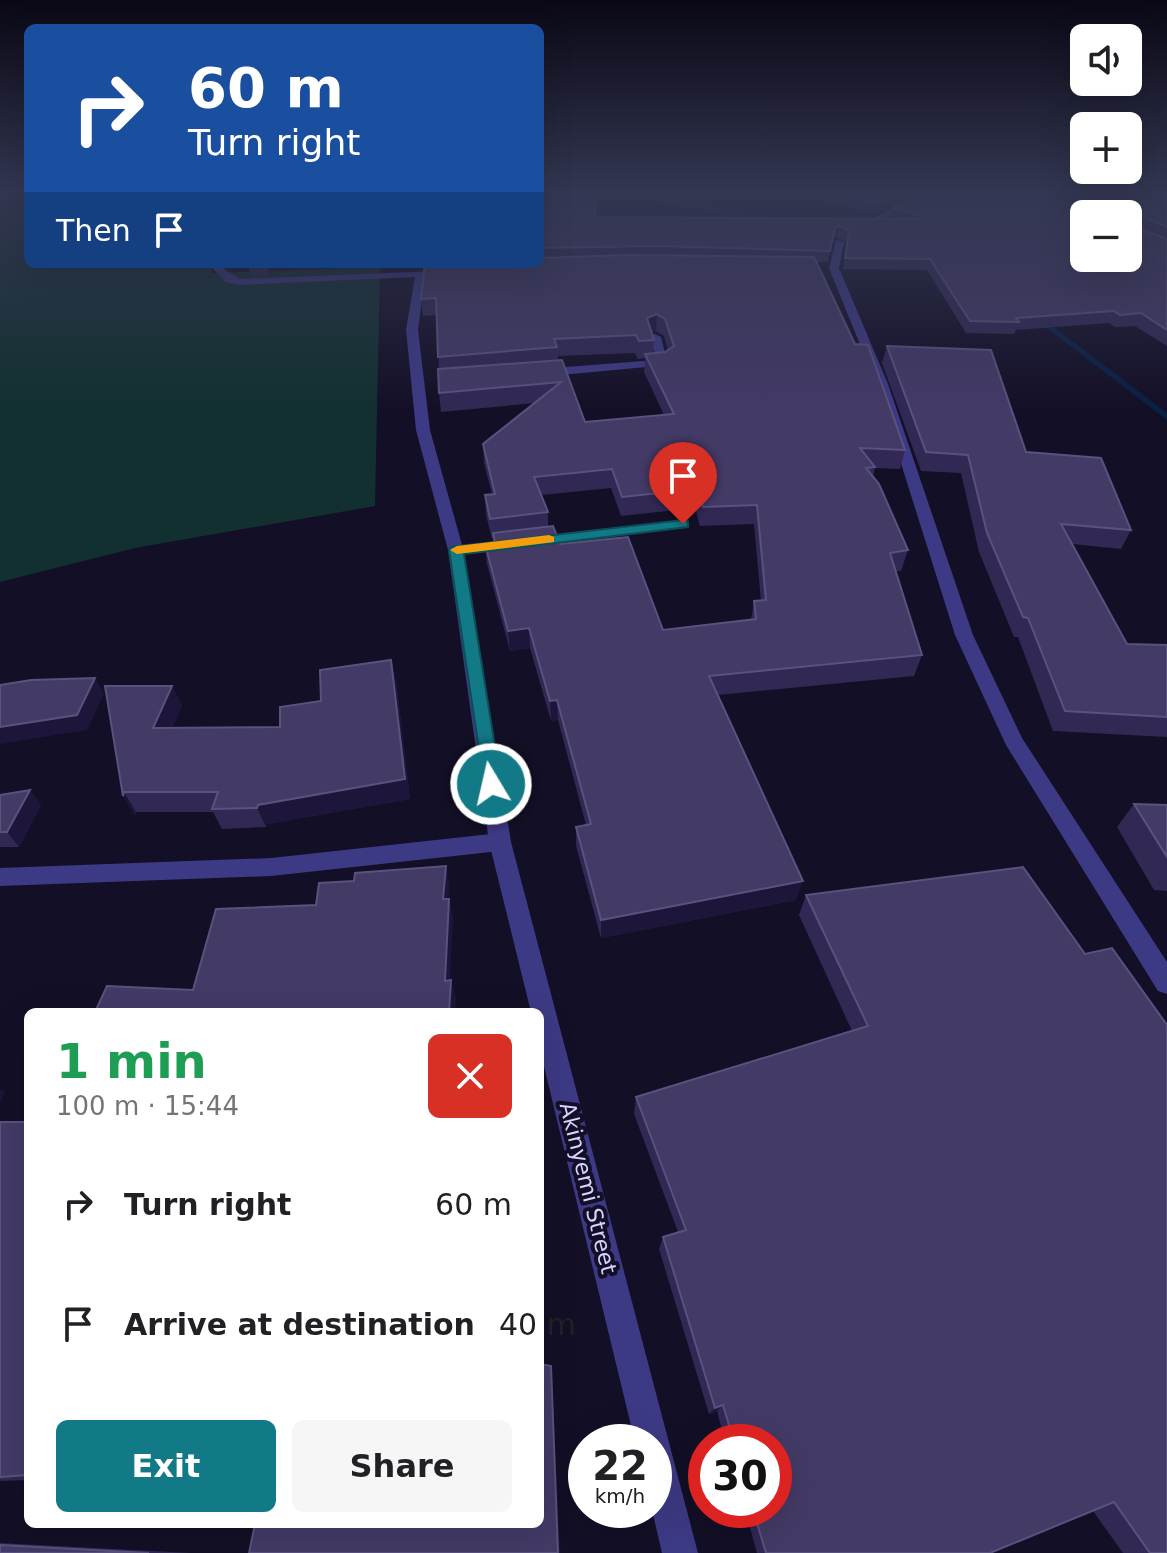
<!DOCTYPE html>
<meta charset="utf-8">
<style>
:root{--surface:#fff;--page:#f6f6f6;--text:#202124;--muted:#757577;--accent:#127987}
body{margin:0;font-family:"DejaVu Sans",sans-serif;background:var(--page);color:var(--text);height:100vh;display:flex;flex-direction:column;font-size:30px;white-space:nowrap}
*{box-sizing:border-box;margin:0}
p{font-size:26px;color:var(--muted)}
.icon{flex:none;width:44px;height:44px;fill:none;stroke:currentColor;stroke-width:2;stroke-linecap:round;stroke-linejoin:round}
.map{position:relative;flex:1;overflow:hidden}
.side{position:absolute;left:24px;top:1008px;width:520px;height:520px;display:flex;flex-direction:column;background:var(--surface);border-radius:12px;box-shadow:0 8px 32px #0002}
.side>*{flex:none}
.hud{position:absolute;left:24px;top:24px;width:520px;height:244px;border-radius:12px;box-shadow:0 8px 32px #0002;background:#1a4fa0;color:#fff;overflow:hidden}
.buttons{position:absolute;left:1070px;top:24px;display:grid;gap:16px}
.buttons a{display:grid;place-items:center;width:72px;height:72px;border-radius:12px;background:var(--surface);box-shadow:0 8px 32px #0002;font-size:40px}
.speed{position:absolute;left:568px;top:1424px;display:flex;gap:16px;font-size:40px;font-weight:700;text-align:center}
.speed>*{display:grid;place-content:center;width:104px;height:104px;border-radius:50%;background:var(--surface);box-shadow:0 8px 32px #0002;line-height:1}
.speed small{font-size:20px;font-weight:400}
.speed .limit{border:12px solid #d22;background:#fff;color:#111}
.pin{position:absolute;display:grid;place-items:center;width:68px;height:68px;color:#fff;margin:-82px -34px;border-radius:50% 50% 50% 0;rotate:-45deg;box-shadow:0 0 8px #0007}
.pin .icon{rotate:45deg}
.me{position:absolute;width:88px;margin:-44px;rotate:351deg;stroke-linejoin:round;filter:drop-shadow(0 0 6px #0008)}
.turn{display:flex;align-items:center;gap:28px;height:168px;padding:0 32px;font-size:36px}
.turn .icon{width:104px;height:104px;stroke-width:2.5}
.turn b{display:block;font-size:56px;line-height:68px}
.then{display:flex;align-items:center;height:76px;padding:0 32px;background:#0003;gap:16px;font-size:30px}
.round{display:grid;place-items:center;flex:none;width:84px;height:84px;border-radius:12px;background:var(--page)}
.summary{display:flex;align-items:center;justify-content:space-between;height:136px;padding:0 32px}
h1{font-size:48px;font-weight:700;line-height:60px;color:#1e9e55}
.button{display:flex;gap:16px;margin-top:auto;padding:16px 32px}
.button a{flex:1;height:92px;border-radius:12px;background:var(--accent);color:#fff;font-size:32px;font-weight:700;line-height:92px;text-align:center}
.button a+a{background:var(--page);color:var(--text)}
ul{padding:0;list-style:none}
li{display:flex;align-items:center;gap:24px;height:120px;padding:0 32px}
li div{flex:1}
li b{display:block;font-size:30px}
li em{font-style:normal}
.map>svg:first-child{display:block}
.green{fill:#12302f}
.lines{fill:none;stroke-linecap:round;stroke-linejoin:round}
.stream{fill:#0a1f44;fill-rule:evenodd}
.lane{fill:#3d3a85;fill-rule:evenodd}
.street{fill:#3d3a85;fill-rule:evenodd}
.wall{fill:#312854;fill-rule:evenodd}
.shaded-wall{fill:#1d163a}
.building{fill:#433a66;stroke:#5a527e;stroke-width:2;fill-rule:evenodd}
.route{fill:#127987;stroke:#0c4f58;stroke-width:2}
.slow{fill:#f59e0b}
.labels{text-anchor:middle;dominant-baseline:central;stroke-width:8;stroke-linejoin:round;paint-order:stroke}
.street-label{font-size:22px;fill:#d9d4ff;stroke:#130f26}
</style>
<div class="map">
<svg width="1167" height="1553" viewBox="0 0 1167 1553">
<rect width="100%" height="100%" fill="#130f26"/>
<path class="green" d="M0,193H28V264H212V273L380,267L375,506L135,548L0,582Z"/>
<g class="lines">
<g class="stream">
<path d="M623,193H633L776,221L773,223Z"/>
<path d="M1038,315L1167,413V420L1035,319V315Z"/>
</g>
<path class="lane" d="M500,833L508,836L511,842L508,848L500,851L271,876L0,886V868L271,858Z"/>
<g class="street">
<path d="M925,193H935L867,227L859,225Z"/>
<path d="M836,240L844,242L839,268L888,384L973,635L1022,738L1167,962V994L1158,991L1006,745L955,635L876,384L829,268Z"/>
<path d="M214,264H224V269L240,279L435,271V275L425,276L418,330L430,430L462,545L683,520L690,524L683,528L464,554L511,842L698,1553H662L652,1510L654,1442H635L540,1050V1012H531L489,842L448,550L416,430L406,330L415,277L240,285L226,282L214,270Z"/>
<path d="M655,334L661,337L668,365L539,377L533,373L539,369L657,360L649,337Z"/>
</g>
</g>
<g class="wall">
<path d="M801,193H919L875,214Z"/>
<path d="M924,193H1167V346L1135,326L1115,327L1109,323L1016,330L1014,334L966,333L927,270L843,269L847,243L837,237L833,239L828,262H816L905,450L900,469L875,468L873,476L908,550L901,571H896L922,655L914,676L718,695L796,900L601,938L576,846V827L586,825L558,720L551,721L530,648L510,651L487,564L485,544L494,543L493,538L492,539L486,515L485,495L492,494L484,463L483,444L535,403L441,412L439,393V369L437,315L423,316L421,299L540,264V194L599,206L597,217L891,219L893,208ZM656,331L664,336L668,350L665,352L653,353L654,340L652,333ZM635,353L638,359L645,358L644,372L664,415L585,422L558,360V356ZM611,488L621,516L695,508L700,526L754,524L761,601H754L751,620L663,630L560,544L548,527V512L541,495Z"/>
<path d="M248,264H271L269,275L251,276Z"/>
<path d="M887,346L1131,530L1121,549L1072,544L1127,644L1167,645V737L1053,731L1018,637H1014L979,552L961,473L921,471L882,363Z"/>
<path d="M396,680L410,799L267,824L266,827L222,829L213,812H136L135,815L123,796L172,686L182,706L172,728L280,727L321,701Z"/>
<path d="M30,790L41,805L19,847H0V795Z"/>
<path d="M1134,804L1167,805V891L1154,890L1117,827Z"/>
<path d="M806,895L1167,1553H1123L1093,1511L990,1553H757L745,1510H774V1442H725L717,1411L709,1414L659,1249L663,1237L678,1232L634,1114L636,1097L852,1031L799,915Z"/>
<path d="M0,1122H28V1480L0,1481Z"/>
<path d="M0,1543L191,1553H0Z"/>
</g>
<g class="shaded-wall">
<path d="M900,193H919L875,214L877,203Z"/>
<path d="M599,195V206L594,228V217Z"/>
<path d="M839,226L837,237L833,239L828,262L835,228Z"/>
<path d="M267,264H271L269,275L266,266Z"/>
<path d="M657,314L656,331L646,336L647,318Z"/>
<path d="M529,628L530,648L510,651L508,631Z"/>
<path d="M391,660L396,680L410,799L267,824L266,827L257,808L258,805Z"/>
<path d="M95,678L104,694L87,730L0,744V727Z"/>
<path d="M172,686L182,706L164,748L153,728Z"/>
<path d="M557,700L558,720L551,721L550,701Z"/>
<path d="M30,790L41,805L19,847L7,832Z"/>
<path d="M124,792L136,812L135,815L123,796Z"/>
<path d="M446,866L450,886L447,918L443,899Z"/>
<path d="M803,881L796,900L601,938V920Z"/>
<path d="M449,899L453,918L449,999L445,981Z"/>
<path d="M451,980L456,998L455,1012H449Z"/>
<path d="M0,1089L5,1092L0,1103Z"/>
<path d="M551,1366L552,1374L560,1553H558Z"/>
<path d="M723,1405L717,1411L709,1414L715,1408Z"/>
</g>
<g class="building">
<path d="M839,193H900L877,203Z"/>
<path d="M924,193H1026L1089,211L1094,205L1092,200L1063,193H1167V227L1134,214L1130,217V225L1167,239V330L1141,313L1120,315L1114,311L1016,318L1019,322L970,321L930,259L845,258L849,231L839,226L835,228L830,251L656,246L540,248V194L599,195L594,217L921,219L922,216L893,208ZM1084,214H1128V258H1084Z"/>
<path d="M628,255L814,257L855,344L868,345L905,450L860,448L875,467L866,468L879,484L908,550L890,553L922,655L709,676L803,881L601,920L576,827L591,824L557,700L550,701L529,628L508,631L485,544L495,543L493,533L553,526L560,544L628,537L663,630L756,619L754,601L766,600L757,505L703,507L698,489L622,497L612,469L534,477L548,512L490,519L485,495L495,494L483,444L561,382L439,393L438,369L562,360L585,422L674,414L645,354L665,352L674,346L665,319L657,314L647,318L654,340L639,341L636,335L554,339L557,347L438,357L436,298L421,299L425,264H540V258Z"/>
<path d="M248,264H267L266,266H248Z"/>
<path d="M887,346L991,350L1026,452L1101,458L1131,530L1061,524L1127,644L1167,645V717L1065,711L1028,618L1023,617L987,533L968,455L926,452Z"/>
<path d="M391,660L405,779L258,805L257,808L212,809L218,792H124L123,796L105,686H172L153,728L280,727V707L321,701L320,670Z"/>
<path d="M95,678L77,715L0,727V685L31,680Z"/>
<path d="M30,790L7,832H0V795Z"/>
<path d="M1134,804L1167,805V857Z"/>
<path d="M446,866L443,899H449L445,981L451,980L449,1012H95L107,986L193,990L216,909L316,905L319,883L354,881L355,873Z"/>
<path d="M1023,867L1085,954L1112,948L1167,1025V1553H1150L1114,1502L990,1553H766L753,1510H774V1442H734L723,1405L715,1408L663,1237L686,1230L636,1097L868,1026L806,895Z"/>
<path d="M0,1122H28V1475L0,1477Z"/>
<path d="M540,1364L551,1366L558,1553H249L255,1524H540Z"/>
<path d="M0,1545L149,1553H0Z"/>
</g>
<linearGradient id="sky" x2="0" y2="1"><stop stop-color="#0a0815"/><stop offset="0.47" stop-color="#333752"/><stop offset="1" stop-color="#333752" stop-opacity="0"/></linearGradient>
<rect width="1167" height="410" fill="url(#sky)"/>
<path class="route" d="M683,520L688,521V527L464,554L501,784L491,791L485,789L449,550L451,547Z"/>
<path class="slow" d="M549,535L554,537V542L457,554L450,550L457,546Z"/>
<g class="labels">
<g class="street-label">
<text transform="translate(588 1188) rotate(76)">Akinyemi Street</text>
</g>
</g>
</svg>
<div class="buttons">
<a><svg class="icon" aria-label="sound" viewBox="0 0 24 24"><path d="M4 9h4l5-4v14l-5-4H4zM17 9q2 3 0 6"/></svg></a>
<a>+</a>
<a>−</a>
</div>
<div class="speed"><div>22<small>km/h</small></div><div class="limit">30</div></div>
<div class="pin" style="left:683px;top:524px;background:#d93025"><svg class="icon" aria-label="arrive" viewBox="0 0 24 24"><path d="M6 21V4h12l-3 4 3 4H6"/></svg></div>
<svg class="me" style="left:491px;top:784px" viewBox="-20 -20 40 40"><circle r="17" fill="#127987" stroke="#fff" stroke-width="3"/><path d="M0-11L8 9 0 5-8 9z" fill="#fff"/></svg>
<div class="hud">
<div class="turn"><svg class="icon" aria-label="right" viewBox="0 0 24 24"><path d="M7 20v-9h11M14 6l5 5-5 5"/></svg><div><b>60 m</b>Turn right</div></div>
<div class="then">Then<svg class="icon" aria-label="arrive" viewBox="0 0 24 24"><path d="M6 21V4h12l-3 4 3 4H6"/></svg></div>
</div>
<section class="side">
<div class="summary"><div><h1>1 min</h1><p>100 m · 15:44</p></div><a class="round" style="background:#d93025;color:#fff"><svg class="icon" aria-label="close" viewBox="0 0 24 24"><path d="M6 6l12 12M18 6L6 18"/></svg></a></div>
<ul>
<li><svg class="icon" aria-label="right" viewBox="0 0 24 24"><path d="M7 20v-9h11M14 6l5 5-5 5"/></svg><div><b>Turn right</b></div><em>60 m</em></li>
<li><svg class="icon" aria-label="arrive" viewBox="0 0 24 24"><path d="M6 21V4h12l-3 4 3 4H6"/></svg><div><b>Arrive at destination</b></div><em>40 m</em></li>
</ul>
<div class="button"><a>Exit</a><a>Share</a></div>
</section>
</div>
